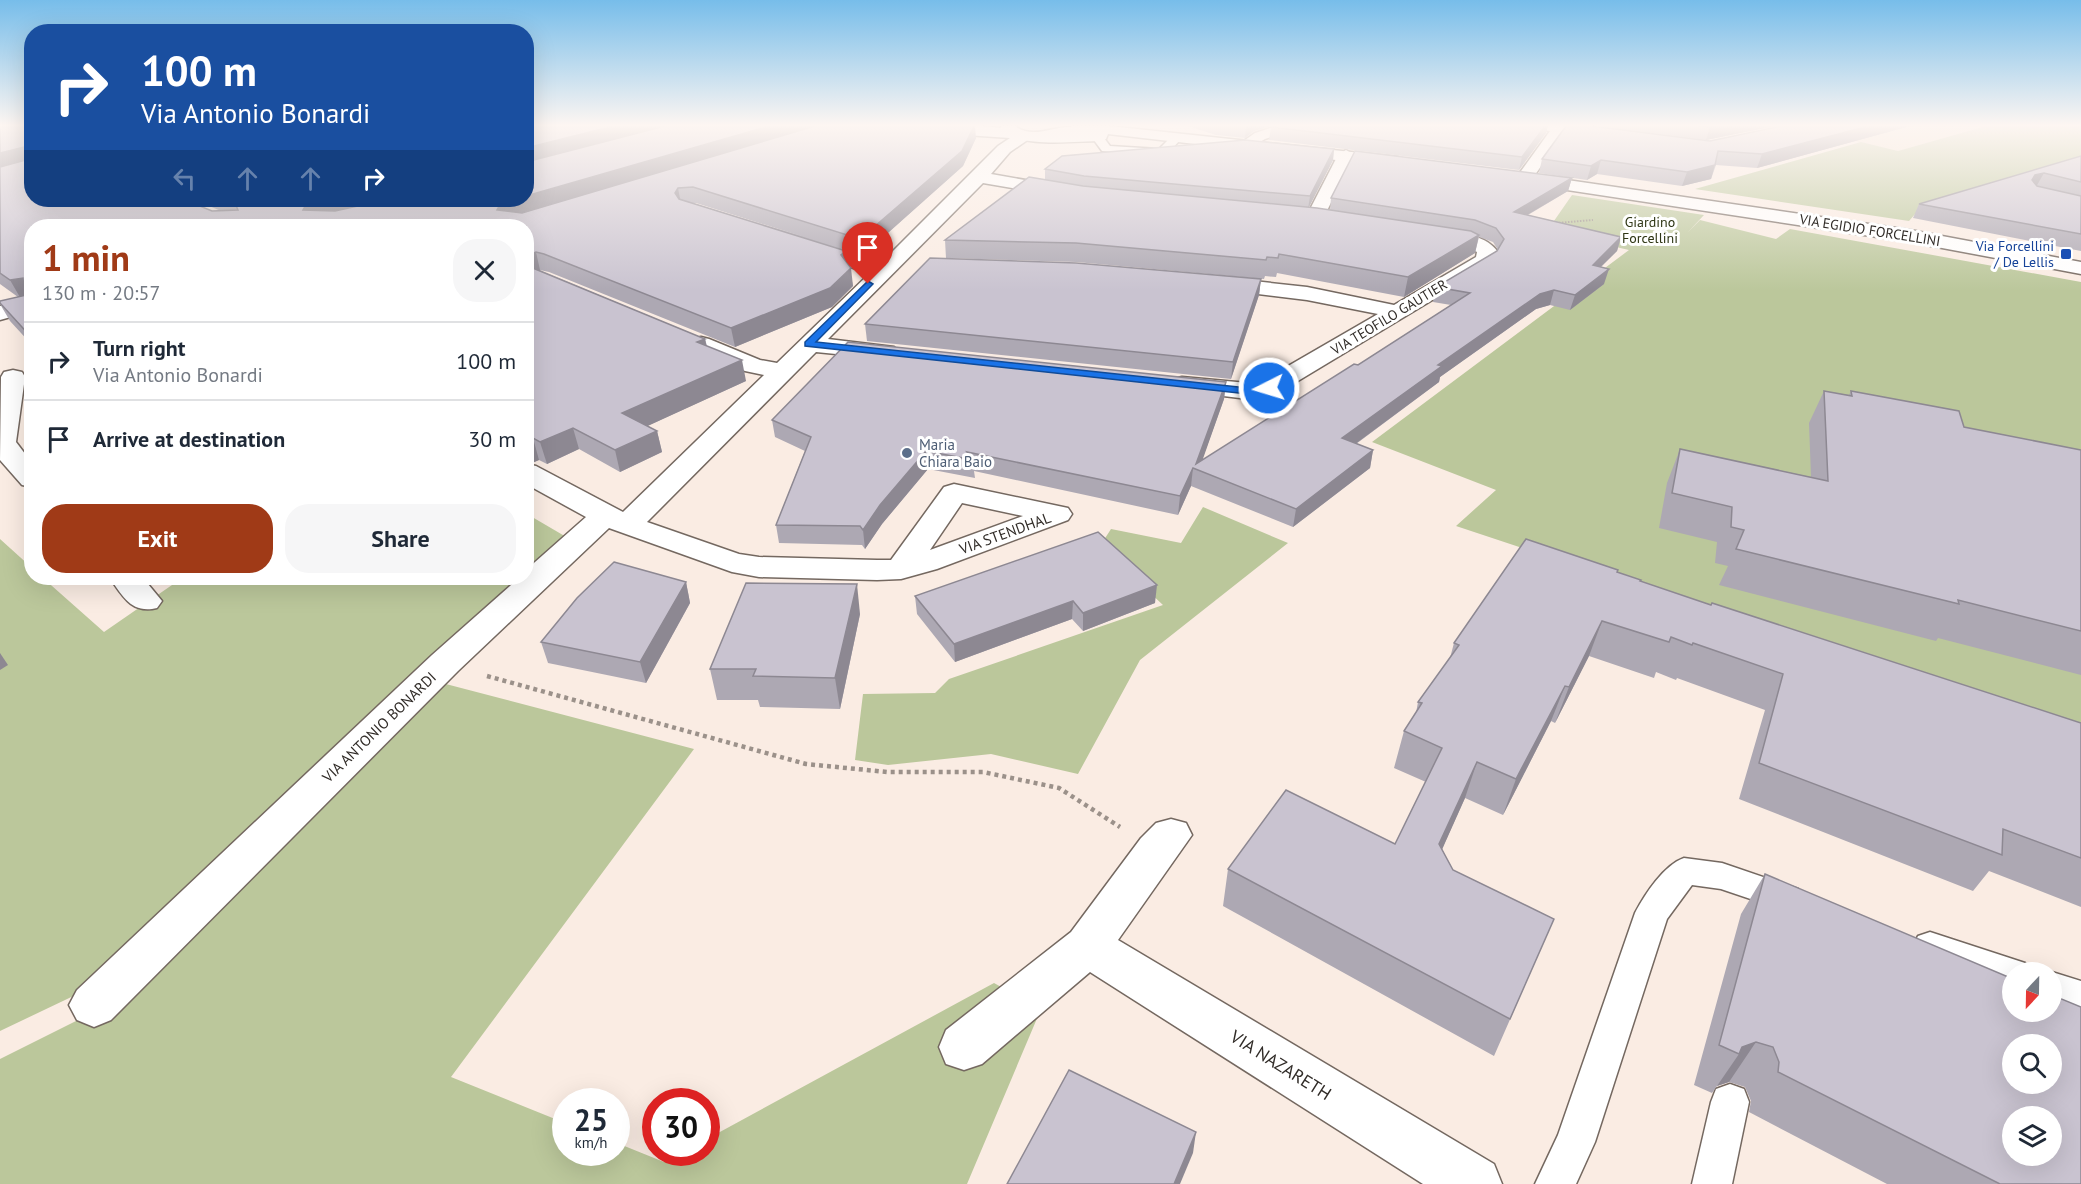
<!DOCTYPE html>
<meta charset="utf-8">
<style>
:root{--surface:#fff;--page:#f6f6f7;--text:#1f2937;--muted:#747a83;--line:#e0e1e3;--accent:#a03a17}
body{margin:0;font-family:"PT Sans",sans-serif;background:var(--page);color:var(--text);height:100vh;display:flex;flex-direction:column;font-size:22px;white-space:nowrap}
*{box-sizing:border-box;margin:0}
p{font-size:20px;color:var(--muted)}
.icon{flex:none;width:33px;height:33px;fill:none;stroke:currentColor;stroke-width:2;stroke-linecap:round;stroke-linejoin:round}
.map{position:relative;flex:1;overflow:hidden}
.side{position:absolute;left:24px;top:219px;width:510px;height:366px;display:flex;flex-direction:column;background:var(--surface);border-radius:24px;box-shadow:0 6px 24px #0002}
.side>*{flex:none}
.guide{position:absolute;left:24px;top:24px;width:510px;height:183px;border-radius:24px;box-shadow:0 6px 24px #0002;background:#1a4fa0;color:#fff;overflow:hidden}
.needle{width:39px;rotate:202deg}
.fabs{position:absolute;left:2002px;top:962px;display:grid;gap:12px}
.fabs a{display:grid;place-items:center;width:60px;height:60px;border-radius:50%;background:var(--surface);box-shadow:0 6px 24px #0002;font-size:30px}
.speed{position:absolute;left:552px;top:1088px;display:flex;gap:12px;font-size:30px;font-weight:700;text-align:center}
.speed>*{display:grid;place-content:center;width:78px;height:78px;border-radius:50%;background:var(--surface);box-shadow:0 6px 24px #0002;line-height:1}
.speed small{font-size:15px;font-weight:400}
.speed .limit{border:9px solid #d22;background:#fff;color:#111}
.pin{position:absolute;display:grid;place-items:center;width:51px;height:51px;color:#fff;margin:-62px -26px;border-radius:50% 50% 50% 0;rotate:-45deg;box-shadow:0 0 6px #0007}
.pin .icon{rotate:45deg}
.me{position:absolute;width:66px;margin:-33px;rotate:265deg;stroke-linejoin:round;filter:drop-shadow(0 0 4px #0008)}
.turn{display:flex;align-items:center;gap:21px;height:126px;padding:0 18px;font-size:27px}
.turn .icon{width:78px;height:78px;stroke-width:2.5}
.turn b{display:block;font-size:42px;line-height:51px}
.lanes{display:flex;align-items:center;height:57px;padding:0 18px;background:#0003;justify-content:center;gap:30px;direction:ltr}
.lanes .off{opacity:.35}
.round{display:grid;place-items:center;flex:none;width:63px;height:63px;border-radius:24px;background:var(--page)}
.overview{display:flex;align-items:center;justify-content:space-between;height:102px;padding:0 18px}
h1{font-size:36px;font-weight:700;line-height:45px;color:var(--accent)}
.cta{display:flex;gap:12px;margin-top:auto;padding:12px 18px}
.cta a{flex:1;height:69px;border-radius:24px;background:var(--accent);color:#fff;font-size:24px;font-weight:700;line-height:69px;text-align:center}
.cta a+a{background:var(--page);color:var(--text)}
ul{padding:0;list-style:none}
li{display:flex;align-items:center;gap:18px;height:78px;padding:0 18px;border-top:2px solid var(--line)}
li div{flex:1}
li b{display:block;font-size:22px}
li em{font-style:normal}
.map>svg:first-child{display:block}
.education{fill:#f1e3cf}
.green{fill:#bbc79b}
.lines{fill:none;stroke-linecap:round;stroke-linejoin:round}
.lane-casing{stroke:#746860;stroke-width:3}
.street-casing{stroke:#746860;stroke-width:3}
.secondary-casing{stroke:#746860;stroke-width:3}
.path-far1{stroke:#9b918a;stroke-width:2;stroke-dasharray:1.5 1.5;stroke-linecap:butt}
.path{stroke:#9b918a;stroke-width:4.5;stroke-dasharray:4 4;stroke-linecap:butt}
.lane{fill:#fff;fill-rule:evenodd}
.street{fill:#fff;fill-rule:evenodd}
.secondary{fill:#fff;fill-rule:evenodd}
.wall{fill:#ada8b3;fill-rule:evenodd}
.shaded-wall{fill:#8d8892}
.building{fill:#c9c3d0;stroke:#8d8892;stroke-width:1.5;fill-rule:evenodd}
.route{fill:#1a73e8;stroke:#114b97;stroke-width:1.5}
.transit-dot{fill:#1a4fb4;stroke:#fff;stroke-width:2}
.service-dot{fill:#5c6f8a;stroke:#fff;stroke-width:2}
.labels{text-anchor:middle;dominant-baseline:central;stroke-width:6;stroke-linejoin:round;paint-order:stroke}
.far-park-label{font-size:14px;fill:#2e3514;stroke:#fff}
.far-street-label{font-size:14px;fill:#312c28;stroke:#fff}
.far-transit-label{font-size:14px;fill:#164399;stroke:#fff;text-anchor:end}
.service-label{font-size:15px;fill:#4e5e75;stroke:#fff;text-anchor:start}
.street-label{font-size:15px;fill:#312c28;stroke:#fff}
.near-street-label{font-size:18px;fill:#312c28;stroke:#fff}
</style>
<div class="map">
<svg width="2081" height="1184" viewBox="0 0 2081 1184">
<rect width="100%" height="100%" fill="#faece3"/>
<path class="education" d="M1789,126H1986L1898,151Z"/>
<g class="green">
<path d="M1986,126H2081V179L1916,213L1909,221L1695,189L1861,142L1898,151Z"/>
<path d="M1572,195L1704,215L1688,232L1700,220L1776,239L1790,229L2081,282V734L1456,526L1496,490L1372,442L1629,250L1547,231Z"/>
<path d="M1203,507L1288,543L1140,660L1078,774L991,754L888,765L855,760L863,694L935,693L949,679L1163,605L1100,546L1111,529L1181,543Z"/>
<path d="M527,514L568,538L409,691L86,990L0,1031V539L31,567L32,578H43L104,632L172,585L189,578H526Z"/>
<path d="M442,683L694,749L451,1077L565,1123L566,1152H616L617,1143L664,1162L682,1152H706L707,1139L994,983L1041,1009L967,1184H0V1059L114,1002Z"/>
</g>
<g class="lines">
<defs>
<g id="lane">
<path d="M1097,133L1101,134L1110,146L1159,149L1172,136L1176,135L1182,138L1166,155L1162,156L1102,151L1091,136Z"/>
<path d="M1684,858L1722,863L1798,889L1802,898L1798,907L1786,911L1721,889L1692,885L1667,919L1595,1142L1576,1184H1535L1558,1135L1635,913C1645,894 1664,865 1684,858Z"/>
<path d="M1930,932L2025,963L2029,972H2013V989L1918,956L1913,946L1918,936Z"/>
<path d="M2051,972H2052L2081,981V1013L2052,1002Z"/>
<path d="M1730,1084L1744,1089L1749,1102L1732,1184H1692L1711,1102L1716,1089Z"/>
</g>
<g id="street">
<path d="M885,126C922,122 994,124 1029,133L1032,136L1029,139L1010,152L991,174L1065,187L1071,188L1074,192L1071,196L1065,197L983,183L828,339L894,347L898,352L894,357L886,359L816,352L647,522L739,554L759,557L877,560H891L944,487L954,484L1068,508L1072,514L1068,520L937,569L901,579L877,580L759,577L732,572L609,528L458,671L111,1020L94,1027L77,1020L69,1005L77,990L432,655L519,578H526V570L586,517L526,484V464L536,466L623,512L764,375L745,371L693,349L689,344L693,339L701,337L709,339L760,360L777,363L870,273L797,251L794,247L797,243L804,241L881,263L998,146L1010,138L892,130ZM962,503L1023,516L930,550Z"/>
<path d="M1277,126H1297L1295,129L1265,139L1246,150L1238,145L1255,133Z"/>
<path d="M1536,126C1551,124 1607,123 1618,134L1610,139L1564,133L1530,182H1518L1516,178L1550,131L1538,129Z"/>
<path d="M1346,150L1354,155L1324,217L1322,221H1308L1306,217L1338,155Z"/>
<path d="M1432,230C1454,233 1484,232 1498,252L1492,264L1278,393L1248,399L1182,391L1173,389L1170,384L1173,379L1182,377L1248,383L1262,381L1378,314L1307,300L1217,289L1210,287L1206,283L1210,279L1217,277L1307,287L1394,305L1476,257L1477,252L1463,245L1425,240L1422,236L1425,232Z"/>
<path d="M32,298V311L0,320V306Z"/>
<path d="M13,370L22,372L25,377L16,442L32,463V487L22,485L0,460L1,377L4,372Z"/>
<path d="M110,578H143L162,601L157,608C132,614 123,597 110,578Z"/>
<path d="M1171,819L1186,823L1192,835L1118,940L1494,1164L1502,1184H1423L1090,972L982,1064L964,1070L946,1064L939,1047L946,1030L1071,932L1141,838L1156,823Z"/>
</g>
<g id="secondary">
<path d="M1002,126H1017L1016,127C1036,139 1052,126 1071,127V126H1109L1398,157L1406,162L1398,167L1108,134L1106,139L1101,141C1075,141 1016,149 1000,128Z"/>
<path d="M1526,174L1910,230L2081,262V274L1910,242L1520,183L1518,179L1520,175Z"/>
</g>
</defs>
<use href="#lane" class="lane-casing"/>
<use href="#street" class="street-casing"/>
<use href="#secondary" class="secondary-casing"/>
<path class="path-far1" d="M1556,223L1593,220"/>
<path class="path" d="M487,676L806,764L887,772H983L1059,788L1120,827"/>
<use href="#lane" class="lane"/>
<use href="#street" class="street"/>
<use href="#secondary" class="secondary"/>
</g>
<g class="wall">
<path d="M0,126H32V200L212,211H221L195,200H526L976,138L963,166L862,256L846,251L848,264L853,286L832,307L735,347L549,272L540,270H539L705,339L707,346L746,381L647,426L657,431L662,452L620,472L579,449L547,464L539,460L532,463L526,462V226H32V345L10,321L0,304V301L18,297L0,284ZM693,203H696L804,237Z"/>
<path d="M1188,126H1271L1254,131L1245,138L1216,135Z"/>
<path d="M1275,126H1548L1546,133L1519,170L1269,140L1271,127Z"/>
<path d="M1566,126H1775L1706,140L1627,130L1710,141L1781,126H1910L1757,168L1716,165L1711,179L1682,186L1597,174L1587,180L1539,173L1542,159Z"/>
<path d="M1334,149L1333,160L1309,207L1330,210L1331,198L1572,178L1568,191L1528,215L1621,237L1617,251L1601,267L1604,284L1570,310L1550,305L1536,309L1440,377L1439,382L1356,444L1373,450L1370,468L1293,527L1191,486L1178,515L974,471L975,478L928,469L882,524L865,549L862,545L779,543L776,525L805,451L775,437L772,420L1226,382L1224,399L1202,460L1358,365L1451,305L1433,302L1436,287L1497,251L1498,250L1493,242L1479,237L1475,253L1404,297L1277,273L1276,277L1265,276L1264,279L1076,262L946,258L945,240L1045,180V169Z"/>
<path d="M2081,156V251L1913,218L1919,204Z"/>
<path d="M1261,279L1259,295L1231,379L867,341L865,324Z"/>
<path d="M1824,391L1849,395L1851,391L1964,427L2081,450V675L1938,638L1936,641L1719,585L1728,566L1715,563L1717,542L1659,528L1667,483L1680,449L1811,477L1809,423Z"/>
<path d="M1617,572L1640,582L1711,605L2081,723V907L1989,871L1973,891L1739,799L1765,710L1677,678L1676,680L1656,672L1654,678L1589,656L1555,723L1551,721L1503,815L1465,798L1442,849L1453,870L1554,919L1494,1056L1223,906L1228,869L1395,844L1426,782L1394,768L1404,731L1416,713L1418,702L1450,658L1454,643Z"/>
<path d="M686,582L690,603L646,683L548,663L541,642Z"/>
<path d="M915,596L1155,603L1083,631L1072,619L955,662L917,614Z"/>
<path d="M860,614L840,709L760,707L758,700H717L710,669Z"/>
<path d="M1765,874L2081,1184H1887L1749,1112L1751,1101L1745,1087L1729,1082L1717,1086L1712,1093L1694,1085L1741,914Z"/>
</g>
<g class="shaded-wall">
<path d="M614,126H672L526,164V148Z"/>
<path d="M769,126H819L502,226L497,210L501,203L514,200H526V196Z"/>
<path d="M974,126H975L976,138L963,166L862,256L860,239Z"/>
<path d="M1246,126H1271L1254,131L1245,138Z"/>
<path d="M1545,126H1548L1546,133L1519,170L1522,157Z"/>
<path d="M1717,126H1775L1706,140L1710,127Z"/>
<path d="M1869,126H1910L1757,168L1762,154Z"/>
<path d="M24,147L31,162L0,171V153Z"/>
<path d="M1334,149L1333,160L1308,209L1310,196Z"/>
<path d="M1601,160L1597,174L1587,180L1591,166Z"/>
<path d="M1715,165L1711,179L1682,186L1687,172Z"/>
<path d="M2044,173L2036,187L2025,194L2035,175Z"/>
<path d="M1572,178L1568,191L1510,225L1514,212Z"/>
<path d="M678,188L681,204L675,193Z"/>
<path d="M323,200H396L313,220L303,210L307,203Z"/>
<path d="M1479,235L1475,253L1404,297L1408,277Z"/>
<path d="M1621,237L1617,251L1588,279L1593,265Z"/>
<path d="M846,251L848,268L841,255Z"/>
<path d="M536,252L540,270L532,273L526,270V256Z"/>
<path d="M851,268L853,286L832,307L735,347L731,328Z"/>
<path d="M1609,269L1604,284L1570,310L1575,295Z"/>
<path d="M23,278L24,289L28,297L21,299L10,280Z"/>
<path d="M1261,279L1259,295L1231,379L1233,362Z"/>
<path d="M1554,290L1550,305L1536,309L1440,377L1439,382L1339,456L1342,438L1438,365L1540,294Z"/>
<path d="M705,339L709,358L697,342Z"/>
<path d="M742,360L746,381L628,435L622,413Z"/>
<path d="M1226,382L1224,399L1199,470L1196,464Z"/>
<path d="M573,428L579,449L547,464L540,442Z"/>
<path d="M657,431L662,452L620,472L615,450Z"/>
<path d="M533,438L539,460L532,463L526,445V441Z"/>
<path d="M1373,450L1370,468L1293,527L1296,509Z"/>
<path d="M926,451L928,469L882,524L865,549L863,530L880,505Z"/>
<path d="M1193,468L1191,486L1178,515L1180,496Z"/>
<path d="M168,578H189L172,585Z"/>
<path d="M686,582L690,603L646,683L640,662Z"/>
<path d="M857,584L860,614L840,709L835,678Z"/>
<path d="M1157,585L1155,603L1083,631V613Z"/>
<path d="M1073,601L1072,619L955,662L954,644Z"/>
<path d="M1602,621L1589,656L1555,723L1569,687Z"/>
<path d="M0,653L8,665L0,670Z"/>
<path d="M1565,686L1551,721L1503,815L1516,779Z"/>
<path d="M1477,762L1465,798L1428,881L1439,844Z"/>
<path d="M1756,1042L1729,1082L1717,1086L1739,1054L1742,1047Z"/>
<path d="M1196,1132L1193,1153L1180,1184H1174Z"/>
</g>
<g class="building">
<path d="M0,126H32V200H185L212,211L238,210L235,203L226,200H323L307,203L303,210L335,211L385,200H514L501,203L497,210L522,213L815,126H974L962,151L860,239L693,187L678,188L675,193L679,199L846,251L841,255L851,268L830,288L731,328L544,254L536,252L526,256V226H32V338L0,303V301L31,294L24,289L23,278L10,280L0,273V167L26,160V149L24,147L0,153Z"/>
<path d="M526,126H614L526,148Z"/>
<path d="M665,126H769L526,196V162Z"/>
<path d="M1275,126H1545L1522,157L1271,127Z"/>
<path d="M1566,126H1591L1710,141L1781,126H1869L1762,154L1718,151L1715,165L1687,172L1601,160L1591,166L1542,159Z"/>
<path d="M1699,126H1717L1710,127Z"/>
<path d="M1245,140L1334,149L1310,196L1084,176L1045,169L1062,156Z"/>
<path d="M1355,151L1572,178L1514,212L1621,237L1593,265L1609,269L1575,295L1554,290L1540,294L1438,365L1442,366L1342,438L1373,450L1296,509L1193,468L1180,496L967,452L974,460L926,451L880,505L863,530L860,526L776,525L811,437L772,420L848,342L1226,382L1196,464L1354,364L1358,365L1470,293L1436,287L1497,251L1504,239L1496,228L1475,220L1331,198Z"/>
<path d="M2081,156V182L2044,173L2035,175L2032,180L2037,186L2081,196V234L1919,204Z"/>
<path d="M1029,177L1083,186L1317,208L1471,231L1479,235L1408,277L1279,254L1278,258L1267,257L1266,260L1076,243L945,240Z"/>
<path d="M930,258L1076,263L1261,279L1233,362L865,324Z"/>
<path d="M526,264L528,266L705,339L697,342L742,360L622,413L657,431L615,450L573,428L540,442L533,438L526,441Z"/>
<path d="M1824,391L1852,396L1851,391L1959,411L1964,427L2081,450V631L1958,600L1959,604L1736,549L1744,530L1731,527L1732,507L1672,493L1680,449L1828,481Z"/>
<path d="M1098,532L1157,585L1083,613L1073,601L954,644L915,596Z"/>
<path d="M1526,539L1618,570L1617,572L1641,580L1640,581L1711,605L1712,603L2081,723V858L2003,829L2002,855L1759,763L1783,674L1693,643L1692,645L1671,637L1669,642L1602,621L1569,687L1565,686L1516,779L1477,762L1439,844L1453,870L1554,919L1510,1019L1228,869L1286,790L1395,844L1442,748L1404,731L1422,703L1418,702L1459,645L1454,643Z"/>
<path d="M614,562L686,582L640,662L541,642L577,598Z"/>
<path d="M746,583L857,584L835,678L753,676L756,669H710Z"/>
<path d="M1765,874L2013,979V1011H2052V995L2081,1007V1184H2000L1778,1072L1779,1062L1773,1047L1756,1042L1742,1047L1739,1054L1719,1045ZM2013,1044H2052V1083H2013ZM2013,1116H2052V1155H2013Z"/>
<path d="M1069,1070L1196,1132L1174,1184H1007Z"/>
</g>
<linearGradient id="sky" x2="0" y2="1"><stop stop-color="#77bdea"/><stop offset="0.43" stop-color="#fdf6f2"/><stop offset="1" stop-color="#fdf6f2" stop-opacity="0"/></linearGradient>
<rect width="2081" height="291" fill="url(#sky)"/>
<path class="route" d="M868,281L873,284L871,286L816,342L1248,388L1269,384L1274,388L1248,394L805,346V342Z"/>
<rect class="transit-dot" x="2060" y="248" width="12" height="12" rx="3"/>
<circle class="service-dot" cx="907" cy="453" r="6"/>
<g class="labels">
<g class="far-park-label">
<text x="1650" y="222">Giardino<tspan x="1650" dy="16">Forcellini</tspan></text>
</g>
<g class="far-street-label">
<text transform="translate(1870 230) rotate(9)">VIA EGIDIO FORCELLINI</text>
<text transform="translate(1389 317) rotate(-31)">VIA TEOFILO GAUTIER</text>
</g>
<g class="far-transit-label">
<text x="2054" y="246">Via Forcellini<tspan x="2054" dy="16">/ De Lellis</tspan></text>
</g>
<g class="service-label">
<text x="919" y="444">Maria<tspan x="919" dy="17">Chiara Baio</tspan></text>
</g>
<g class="street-label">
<text transform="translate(1005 533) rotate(-20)">VIA STENDHAL</text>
<text transform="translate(379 727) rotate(-44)">VIA ANTONIO BONARDI</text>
</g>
<g class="near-street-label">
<text transform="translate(1281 1065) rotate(32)">VIA NAZARETH</text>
</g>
</g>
</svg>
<div class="fabs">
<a><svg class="needle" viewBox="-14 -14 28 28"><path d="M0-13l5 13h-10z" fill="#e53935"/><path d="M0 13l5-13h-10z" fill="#747a83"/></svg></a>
<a><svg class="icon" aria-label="search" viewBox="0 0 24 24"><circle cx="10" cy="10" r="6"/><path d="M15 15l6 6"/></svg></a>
<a><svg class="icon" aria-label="layers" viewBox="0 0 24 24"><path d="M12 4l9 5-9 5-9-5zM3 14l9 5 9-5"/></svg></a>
</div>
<div class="speed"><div>25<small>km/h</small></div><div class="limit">30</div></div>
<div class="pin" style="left:868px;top:284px;background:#d93025"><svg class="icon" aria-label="arrive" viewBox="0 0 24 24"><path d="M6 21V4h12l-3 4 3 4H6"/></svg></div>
<svg class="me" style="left:1269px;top:388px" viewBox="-20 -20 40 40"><circle r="17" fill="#1a73e8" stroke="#fff" stroke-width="3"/><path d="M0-11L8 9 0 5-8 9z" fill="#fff"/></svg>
<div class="guide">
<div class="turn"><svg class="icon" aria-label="right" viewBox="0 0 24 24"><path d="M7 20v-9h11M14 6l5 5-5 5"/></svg><div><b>100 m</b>Via Antonio Bonardi</div></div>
<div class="lanes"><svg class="icon off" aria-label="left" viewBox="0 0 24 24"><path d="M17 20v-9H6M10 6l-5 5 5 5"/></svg><svg class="icon off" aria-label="ahead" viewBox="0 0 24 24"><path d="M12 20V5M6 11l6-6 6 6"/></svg><svg class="icon off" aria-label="ahead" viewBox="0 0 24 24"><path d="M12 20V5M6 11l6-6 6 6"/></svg><svg class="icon" aria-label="right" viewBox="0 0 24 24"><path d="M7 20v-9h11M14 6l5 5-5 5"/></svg></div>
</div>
<section class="side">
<div class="overview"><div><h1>1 min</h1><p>130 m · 20:57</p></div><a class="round"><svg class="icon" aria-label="close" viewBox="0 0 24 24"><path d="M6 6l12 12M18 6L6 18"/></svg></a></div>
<ul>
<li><svg class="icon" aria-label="right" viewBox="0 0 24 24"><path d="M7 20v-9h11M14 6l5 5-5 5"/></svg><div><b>Turn right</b><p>Via Antonio Bonardi</p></div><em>100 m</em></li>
<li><svg class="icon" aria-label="arrive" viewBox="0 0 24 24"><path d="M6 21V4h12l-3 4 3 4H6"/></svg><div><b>Arrive at destination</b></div><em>30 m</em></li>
</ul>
<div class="cta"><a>Exit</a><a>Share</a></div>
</section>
</div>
